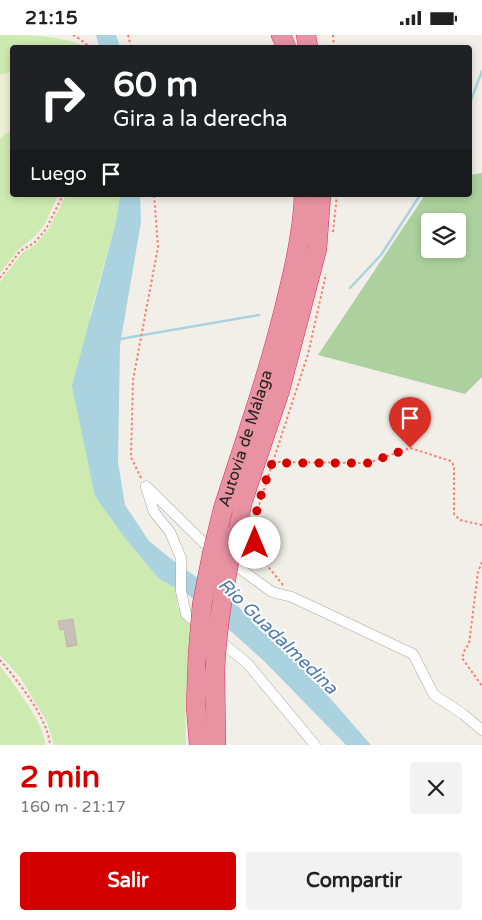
<!DOCTYPE html>
<html lang="es">
<meta charset="utf-8">
<style>
:root{--surface:#fff;--page:#f2f2f2;--text:#222;--muted:#767676;--accent:#d40000}
body{margin:0;font-family:"Varela Round",sans-serif;background:var(--page);color:var(--text);height:100vh;display:flex;flex-direction:column;font-size:19px;white-space:nowrap}
*{box-sizing:border-box;margin:0}
p{font-size:16px;color:var(--muted)}
.icon{flex:none;width:28px;height:28px;fill:none;stroke:currentColor;stroke-width:2;stroke-linecap:round;stroke-linejoin:round}
.map{position:relative;height:710px;overflow:hidden}
.side{display:flex;flex-direction:column;background:var(--surface);flex:1}
.side>*{flex:none}
.hud{position:absolute;left:10px;top:10px;width:462px;height:152px;border-radius:5px;box-shadow:0 2px 8px #0003;background:#202124;color:#fff;overflow:hidden}
.controls{position:absolute;left:421px;top:178px;display:grid;gap:10px}
.controls a{display:grid;place-items:center;width:45px;height:45px;border-radius:5px;background:var(--surface);box-shadow:0 2px 8px #0003;font-size:25px}
.pin{position:absolute;display:grid;place-items:center;width:42px;height:42px;color:#fff;margin:-51px -21px;border-radius:50% 50% 50% 0;rotate:-45deg;box-shadow:0 0 5px #0007}
.pin .icon{rotate:45deg}
.me{position:absolute;width:55px;margin:-28px;rotate:0deg;stroke-linejoin:round;filter:drop-shadow(0 0 4px #0008)}
.turn{display:flex;align-items:center;gap:18px;height:105px;padding:0 20px;font-size:22px}
.turn .icon{width:65px;height:65px;stroke-width:2.5}
.turn b{display:block;font-size:35px;line-height:42px}
.then{display:flex;align-items:center;height:48px;padding:0 20px;background:#0003;gap:10px;font-size:19px}
.round{display:grid;place-items:center;flex:none;width:52px;height:52px;border-radius:5px;background:var(--page)}
.summary{display:flex;align-items:center;justify-content:space-between;height:85px;padding:0 20px}
h1{font-size:30px;font-weight:700;line-height:38px;color:var(--accent)}
.cta{display:flex;gap:10px;margin-top:auto;padding:10px 20px}
.cta a{flex:1;height:58px;border-radius:5px;background:var(--accent);color:#fff;font-size:20px;font-weight:700;line-height:58px;text-align:center}
.cta a+a{background:var(--page);color:var(--text)}
.status{display:flex;justify-content:space-between;align-items:center;height:35px;padding:0 25px;background:var(--surface);direction:ltr}
.status svg{height:14px;fill:currentColor}
.map>svg:first-child{display:block}
.farmland{fill:#eef0d5}
.grass{fill:#cdebb0}
.forest{fill:#add19e;fill-rule:evenodd}
.water{fill:#aad3df}
.lines{fill:none;stroke-linecap:round;stroke-linejoin:round}
.stream{stroke:#aad3df;stroke-width:2.5}
.building{fill:#c7bfb8;stroke:#c4b6ab}
.street-casing{stroke:#a9a9a9;stroke-width:11}
.highway-casing{stroke:#dc2a67;stroke-width:20}
.path{stroke:#fa8072;stroke-width:2;stroke-dasharray:2.5 2.5;stroke-linecap:butt}
.street{stroke:#fff;stroke-width:10}
.highway{stroke:#e892a2;stroke-width:19}
.highway-bridge-casing{stroke:#dc2a67;stroke-width:20;stroke-linecap:butt}
.highway-bridge{stroke:#e892a2;stroke-width:19}
.route{stroke:#d40000;stroke-width:9;stroke-dasharray:0 16.2}
.labels{text-anchor:middle;dominant-baseline:central;stroke-width:4;stroke-linejoin:round;paint-order:stroke}
.street-label{font-size:16px;fill:#222;stroke:#fff}
.water-label{font-size:18px;font-style:italic;fill:#4a7aab;stroke:#fff}
</style>
<div class="status"><b>21:15</b><svg viewBox="0 0 49 12"><path d="M0 12V9h3v3zM5 12V6h3v6zM10 12V3h3v9zM15 12V0h3v12zM26 1h20v11H26zM47 4h2v5h-2z"/></svg></div>
<div class="map">
<svg width="482" height="710" viewBox="0 0 482 710">
<rect width="100%" height="100%" fill="#f2efe9"/>
<path class="farmland" d="M12,36V94L0,104V40Z"/>
<g class="grass">
<path d="M0,0C28,0 62,0 85,12H12V36L0,40Z"/>
<path d="M12,94V160H58L45,189L36,200L18,215L0,238V104Z"/>
<path d="M66,160H120L116,187L90,280L125,503L159,544L177,553V571L193,587C188,628 184,669 186,710H54L47,687L20,642L0,620V247L22,218L35,210L48,195Z"/>
<path d="M0,631C13,648 45,689 45,710H0Z"/>
</g>
<path class="forest" d="M482,138V342L465,359L318,320L425,160H470V140ZM430,186H458V214H430Z"/>
<g class="water">
<path d="M96,0H116L120,12H99Z"/>
<path d="M120,160H140L141,187L120,310L118,427L125,470L149,506L176,528L234,568L302,631L371,710H346L264,626L234,599L186,558L159,544L125,503L95,461L72,351L116,187Z"/>
</g>
<g class="lines">
<g class="stream">
<path d="M470,68L482,36"/>
<path d="M350,253L381,220L420,160"/>
<path d="M120,304L259,280"/>
</g>
</g>
<path class="building" d="M73,584L77,610L67,612L64,594L60,595L58,586Z"/>
<g class="lines">
<defs>
<g id="street">
<path d="M146,451L204,508L216,517"/>
<path d="M146,452L154,477L170,497L181,523V556L186,579L201,591"/>
<path d="M228,525L272,557L292,562L413,619L434,660L463,679L482,695"/>
<path d="M216,603L247,628L315,710"/>
</g>
<g id="highway">
<path d="M281,0L286,12"/>
<path d="M306,0L308,12"/>
<path id="s1" d="M223,474C246,402 271,331 288,258C296,226 303,193 304,160"/>
<path d="M235,499L243,465L280,355L317,214L321,160"/>
<path d="M198,619L196,672L199,710"/>
<path d="M215,635L216,710"/>
</g>
</defs>
<use href="#street" class="street-casing"/>
<use href="#highway" class="highway-casing"/>
<g class="path">
<path d="M73,0L77,2L90,12"/>
<path d="M128,0L131,12"/>
<path d="M333,0L334,12"/>
<path d="M333,197L337,160"/>
<path d="M0,243L20,216L34,208L46,194L63,160"/>
<path d="M273,427L368,428L410,413L451,426L454,431V479L460,485L482,490"/>
<path d="M141,443L131,422L133,345L158,212L154,160"/>
<path d="M482,527L478,537L469,609L465,614L462,623L482,651"/>
<path d="M283,550C270,534 254,517 253,495C253,489 256,482 257,476L308,319L326,239"/>
<path d="M0,625C17,645 48,683 50,710"/>
</g>
<use href="#street" class="street"/>
<use href="#highway" class="highway"/>
<defs>
<g id="highway-bridge">
<path d="M198,619L202,570L212,519L223,474"/>
<path d="M215,635C217,588 225,544 235,499"/>
</g>
</defs>
<use href="#highway-bridge" class="highway-bridge-casing"/>
<use href="#highway-bridge" class="highway-bridge"/>
</g>
<g class="lines">
<path class="route" d="M255,508C251,481 264,453 272,428H368L410,413"/>
</g>
<g class="labels">
<g class="street-label">
<text stroke="none"><textPath href="#s1" startOffset="74">Autovía de Málaga</textPath></text>
</g>
<g class="water-label">
<text transform="translate(278 601) rotate(44)">Río Guadalmedina</text>
</g>
</g>
</svg>
<div class="controls">
<a><svg class="icon" aria-label="layers" viewBox="0 0 24 24"><path d="M12 4l9 5-9 5-9-5zM3 14l9 5 9-5"/></svg></a>
</div>
<div class="pin" style="left:410px;top:413px;background:#d93025"><svg class="icon" aria-label="arrive" viewBox="0 0 24 24"><path d="M6 21V4h12l-3 4 3 4H6"/></svg></div>
<svg class="me" style="left:255px;top:508px" viewBox="-20 -20 40 40"><circle r="19" fill="#fff"/><path d="M0-13L10 11 0 6-10 11z" fill="#d40000"/></svg>
<div class="hud">
<div class="turn"><svg class="icon" aria-label="right" viewBox="0 0 24 24"><path d="M7 20v-9h11M14 6l5 5-5 5"/></svg><div><b>60 m</b>Gira a la derecha</div></div>
<div class="then">Luego<svg class="icon" aria-label="arrive" viewBox="0 0 24 24"><path d="M6 21V4h12l-3 4 3 4H6"/></svg></div>
</div>
</div>
<section class="side">
<div class="summary"><div><h1>2 min</h1><p>160 m · 21:17</p></div><a class="round"><svg class="icon" aria-label="close" viewBox="0 0 24 24"><path d="M6 6l12 12M18 6L6 18"/></svg></a></div>
<div class="cta"><a>Salir</a><a>Compartir</a></div>
</section>
